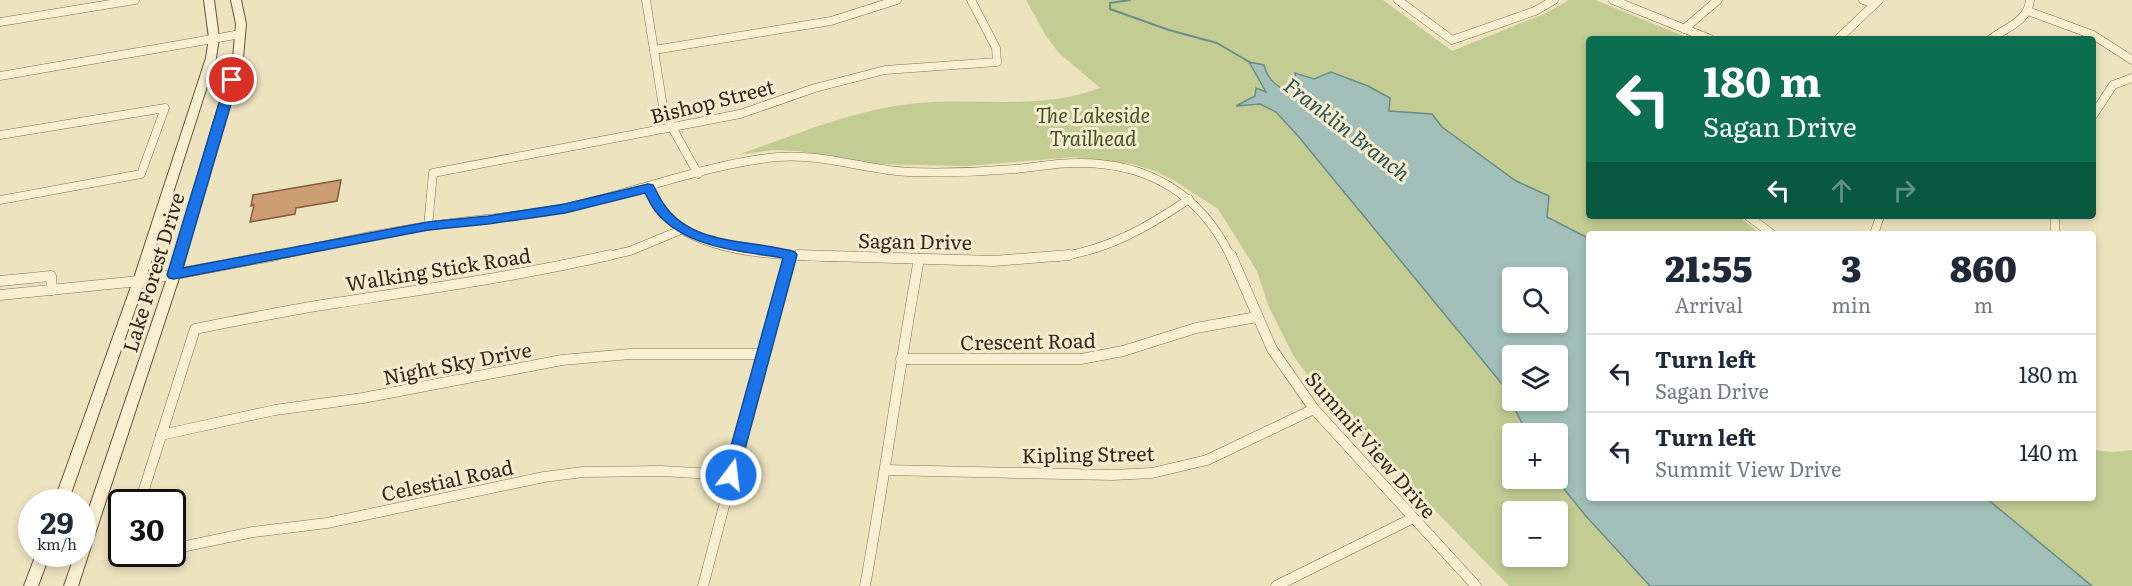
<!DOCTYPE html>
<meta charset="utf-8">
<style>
:root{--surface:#fff;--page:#f2f2f3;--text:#1f2937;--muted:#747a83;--line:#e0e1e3}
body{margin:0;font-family:Literata,serif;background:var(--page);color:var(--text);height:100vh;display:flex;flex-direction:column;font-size:22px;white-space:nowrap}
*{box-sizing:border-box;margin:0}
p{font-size:20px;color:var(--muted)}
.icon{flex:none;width:33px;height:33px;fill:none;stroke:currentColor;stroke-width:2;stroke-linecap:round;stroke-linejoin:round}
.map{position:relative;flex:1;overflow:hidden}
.details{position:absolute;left:1586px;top:231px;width:510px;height:270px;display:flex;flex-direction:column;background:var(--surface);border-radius:6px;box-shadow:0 3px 9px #0003}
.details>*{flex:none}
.banner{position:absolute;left:1586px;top:36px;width:510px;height:183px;border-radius:6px;box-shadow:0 3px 9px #0003;background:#0b6e4f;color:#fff;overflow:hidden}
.controls{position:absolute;left:1502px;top:267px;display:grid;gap:12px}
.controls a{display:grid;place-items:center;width:66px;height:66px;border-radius:6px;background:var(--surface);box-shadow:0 3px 9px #0003;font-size:30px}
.speed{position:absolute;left:18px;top:489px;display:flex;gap:12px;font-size:30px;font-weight:700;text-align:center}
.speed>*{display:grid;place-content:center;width:78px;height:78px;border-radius:50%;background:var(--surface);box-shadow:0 3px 9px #0003;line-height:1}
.speed small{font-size:15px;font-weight:400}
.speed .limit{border:3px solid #111;border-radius:9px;background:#fff;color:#111}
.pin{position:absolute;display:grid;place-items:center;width:51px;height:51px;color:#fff;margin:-26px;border:3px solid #fff;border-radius:50%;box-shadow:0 2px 6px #0007}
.me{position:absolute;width:66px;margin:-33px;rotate:15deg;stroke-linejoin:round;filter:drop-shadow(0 0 4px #0008)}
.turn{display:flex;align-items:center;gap:21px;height:126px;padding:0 18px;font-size:27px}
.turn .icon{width:78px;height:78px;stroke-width:2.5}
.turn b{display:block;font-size:42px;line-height:51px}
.lanes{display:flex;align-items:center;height:57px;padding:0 18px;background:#0003;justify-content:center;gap:30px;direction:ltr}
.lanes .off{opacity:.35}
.eta{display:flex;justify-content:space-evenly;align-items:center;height:102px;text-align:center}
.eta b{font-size:36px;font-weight:800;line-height:42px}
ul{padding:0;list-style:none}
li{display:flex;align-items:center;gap:18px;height:78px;padding:0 18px;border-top:2px solid var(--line)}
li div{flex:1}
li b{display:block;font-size:22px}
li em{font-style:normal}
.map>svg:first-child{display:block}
.green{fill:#c3cc93;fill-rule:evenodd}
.water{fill:#a2c0b9;stroke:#6a8e87;stroke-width:1.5;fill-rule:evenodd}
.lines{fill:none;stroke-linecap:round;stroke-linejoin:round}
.stream{stroke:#6a8e87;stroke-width:2}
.building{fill:#cd9e74;stroke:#875e3d;stroke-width:1.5}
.street-far1-casing{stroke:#877357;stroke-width:9}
.street-casing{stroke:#877357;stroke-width:11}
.secondary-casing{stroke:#69543b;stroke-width:2}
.street-far1{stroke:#f9f0d2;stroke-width:8}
.street{stroke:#f9f0d2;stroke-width:10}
.secondary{fill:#f9f0d2;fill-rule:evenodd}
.route{fill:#1a73e8;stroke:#114b97;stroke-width:1.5}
.labels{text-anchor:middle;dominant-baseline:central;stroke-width:6;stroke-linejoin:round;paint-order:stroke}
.street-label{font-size:20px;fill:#362a1c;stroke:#f6eccf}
.park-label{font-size:20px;font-style:italic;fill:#455322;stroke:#f6eccf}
.water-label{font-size:21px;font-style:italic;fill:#2b5756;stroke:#f6eccf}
</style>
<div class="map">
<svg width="2132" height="586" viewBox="0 0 2132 586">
<rect width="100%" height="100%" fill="#eee3bf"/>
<g class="green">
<path d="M1026,0H1383L1452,51L1546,13L1569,0H1595L1691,39H1588V216H1738L1761,234H1588V238L1547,217L1548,196L1516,181L1442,127L1432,114L1388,111L1314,79L1295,74L1296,80L1284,90L1274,83L1266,73L1256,75L1267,92L1238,105L1260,104L1276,112L1298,136L1502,384L1527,433L1512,434V478L1556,479L1585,515L1650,586H1509L1320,393L1293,355L1268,305L1257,271L1218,209L1175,181L1155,171L1132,164L1075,157L965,166L876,164L798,151L773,150L737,155C793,136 850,111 909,104C974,96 1036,112 1100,88L1059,53L1046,36ZM1512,512H1557V556H1512Z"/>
<path d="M2093,450L2113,452L2132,450V586H2092L1986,498H2092Z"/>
</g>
<path class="water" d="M1249,62L1264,65C1267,77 1273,83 1284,90L1296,80L1295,73L1314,79L1331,72L1368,86L1390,98L1389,111L1432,114L1442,127L1516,181L1549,196L1547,217L1588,238V498H1986L2092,586H1650L1585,515L1556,479L1557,434L1527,433L1502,384L1298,136L1276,112L1260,104L1236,106L1255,96L1256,88L1266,92ZM1512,278H1557V322H1512ZM1512,356H1557V400H1512Z"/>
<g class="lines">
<path class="stream" d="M1130,0L1110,3V9L1169,30L1217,43L1251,63"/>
</g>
<path class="building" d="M341,180L337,201L296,208L295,214L250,222L254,205L251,206L253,195Z"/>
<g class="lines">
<defs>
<g id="street-far1">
<path d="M646,0L664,113L698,174"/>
<path d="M1398,0L1452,40L1535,11L1554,0"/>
<path d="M1613,0L1710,39"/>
<path d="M1863,0L1875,4"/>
<path d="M2028,11L2093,35L2132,60"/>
<path d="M0,22L135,0"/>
<path d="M1684,29L1718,0"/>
<path d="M1838,39L1879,0"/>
<path d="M1991,39C2006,27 2028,22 2030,0"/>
<path d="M654,50L831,21L897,0"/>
<path d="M0,76L241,34"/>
<path d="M2092,117L2113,85L2132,78"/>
<path d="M0,135L165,108L141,174L0,200"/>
<path d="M648,188C655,200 662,212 672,222C711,255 788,256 837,257"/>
<path d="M1748,216L1772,234"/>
<path d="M2055,216V234"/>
<path d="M428,226L433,173L740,114L815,88L885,70L997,62L996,48L971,0"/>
<path d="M1874,234L1880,216"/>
<path d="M270,257C323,246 376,233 429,226C474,219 520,217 565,208C636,193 705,164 778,157C822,153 865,170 909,172C944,173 980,172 1015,169C1036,167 1056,163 1076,163C1147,162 1200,193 1231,257"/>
<path d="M603,257L630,251L683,229"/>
<path d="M1058,257C1108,250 1148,227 1189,199"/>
</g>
<g id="street">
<path d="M798,255L994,261L1069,255"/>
<path d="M1231,255L1272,349L1314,409L1476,586"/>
<path d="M0,281L51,276L52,290"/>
<path d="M0,295L139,281L277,255"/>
<path d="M901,359H1081L1123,351L1196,328L1257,317"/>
<path d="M161,435L275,410L363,398L562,360L630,354H764"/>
<path d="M886,470L1112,475L1152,473L1207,460L1314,409"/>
<path d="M140,502L195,329C241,320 288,310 335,303C427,289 519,276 610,255"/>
<path d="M172,549L253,532L327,523L544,477L583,472L661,471L731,475"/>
<path d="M124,554L122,560L151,554"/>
<path d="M703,586L790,255"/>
<path d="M865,586C885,477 899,368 919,259"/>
<path d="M1276,586L1413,518"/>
</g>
<g id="secondary">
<path d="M204,0H214L219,38L216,58L145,281L68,502H54L133,281L206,58L209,38Z"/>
<path d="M231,0H241L246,24L243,58L180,275L78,586H64L75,554H82V529L168,275L233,58L236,24Z"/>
<path d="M36,554H50L38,586H24Z"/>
</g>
</defs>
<use href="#street-far1" class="street-far1-casing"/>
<use href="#street" class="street-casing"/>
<use href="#secondary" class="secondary-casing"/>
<use href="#street-far1" class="street-far1"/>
<use href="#street" class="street"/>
<use href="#secondary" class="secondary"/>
</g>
<path class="route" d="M232,76L238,80L183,268L428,222L488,216L565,204L648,184L653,185C657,192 660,199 665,206C694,247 753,239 795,252L797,255L737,479L731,481L726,479L723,475L783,258C740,251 687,248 657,213C652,208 649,200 645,193L565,213L488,224L428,230L174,279L169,278L167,275L226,80Z"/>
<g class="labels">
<g class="street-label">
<text transform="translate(712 100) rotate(-14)">Bishop Street</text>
<text transform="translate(915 240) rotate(1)">Sagan Drive</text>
<text transform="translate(438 268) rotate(-9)">Walking Stick Road</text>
<text transform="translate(152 272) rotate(-73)">Lake Forest Drive</text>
<text transform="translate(1028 340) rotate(-1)">Crescent Road</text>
<text transform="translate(457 362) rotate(-11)">Night Sky Drive</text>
<text transform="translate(1372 444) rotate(49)">Summit View Drive</text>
<text transform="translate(1088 453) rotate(-1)">Kipling Street</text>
<text transform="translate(447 479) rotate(-12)">Celestial Road</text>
</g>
<g class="park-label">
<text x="1093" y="114">The Lakeside<tspan x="1093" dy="23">Trailhead</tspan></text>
</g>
<g class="water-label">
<text transform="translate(1348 128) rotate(38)">Franklin Branch</text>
</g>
</g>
</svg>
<div class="controls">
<a><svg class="icon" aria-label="search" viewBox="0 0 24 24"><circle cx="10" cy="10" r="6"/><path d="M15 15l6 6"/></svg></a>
<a><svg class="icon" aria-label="layers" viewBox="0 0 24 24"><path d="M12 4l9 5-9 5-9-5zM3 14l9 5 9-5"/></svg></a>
<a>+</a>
<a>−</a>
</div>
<div class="speed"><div>29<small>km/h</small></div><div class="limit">30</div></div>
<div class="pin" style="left:232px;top:80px;background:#d93025"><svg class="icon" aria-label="arrive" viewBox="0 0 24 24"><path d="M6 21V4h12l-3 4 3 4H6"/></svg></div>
<svg class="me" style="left:731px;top:475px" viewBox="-20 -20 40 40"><circle r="17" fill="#1a73e8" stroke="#fff" stroke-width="3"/><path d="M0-11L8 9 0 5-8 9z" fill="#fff"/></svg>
<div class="banner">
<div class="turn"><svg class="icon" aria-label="left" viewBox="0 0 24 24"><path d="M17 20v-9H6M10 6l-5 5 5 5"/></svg><div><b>180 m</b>Sagan Drive</div></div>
<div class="lanes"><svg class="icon" aria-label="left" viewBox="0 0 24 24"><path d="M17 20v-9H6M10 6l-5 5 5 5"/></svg><svg class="icon off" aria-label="ahead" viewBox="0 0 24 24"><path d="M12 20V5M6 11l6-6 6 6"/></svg><svg class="icon off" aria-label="right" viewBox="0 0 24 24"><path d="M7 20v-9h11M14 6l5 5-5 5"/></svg></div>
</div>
<section class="details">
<div class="eta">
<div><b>21:55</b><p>Arrival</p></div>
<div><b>3</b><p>min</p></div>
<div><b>860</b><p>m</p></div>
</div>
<ul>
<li><svg class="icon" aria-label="left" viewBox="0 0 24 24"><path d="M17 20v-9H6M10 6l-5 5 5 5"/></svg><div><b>Turn left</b><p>Sagan Drive</p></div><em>180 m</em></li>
<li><svg class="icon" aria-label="left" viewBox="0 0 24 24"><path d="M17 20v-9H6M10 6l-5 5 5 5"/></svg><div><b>Turn left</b><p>Summit View Drive</p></div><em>140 m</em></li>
</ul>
</section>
</div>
